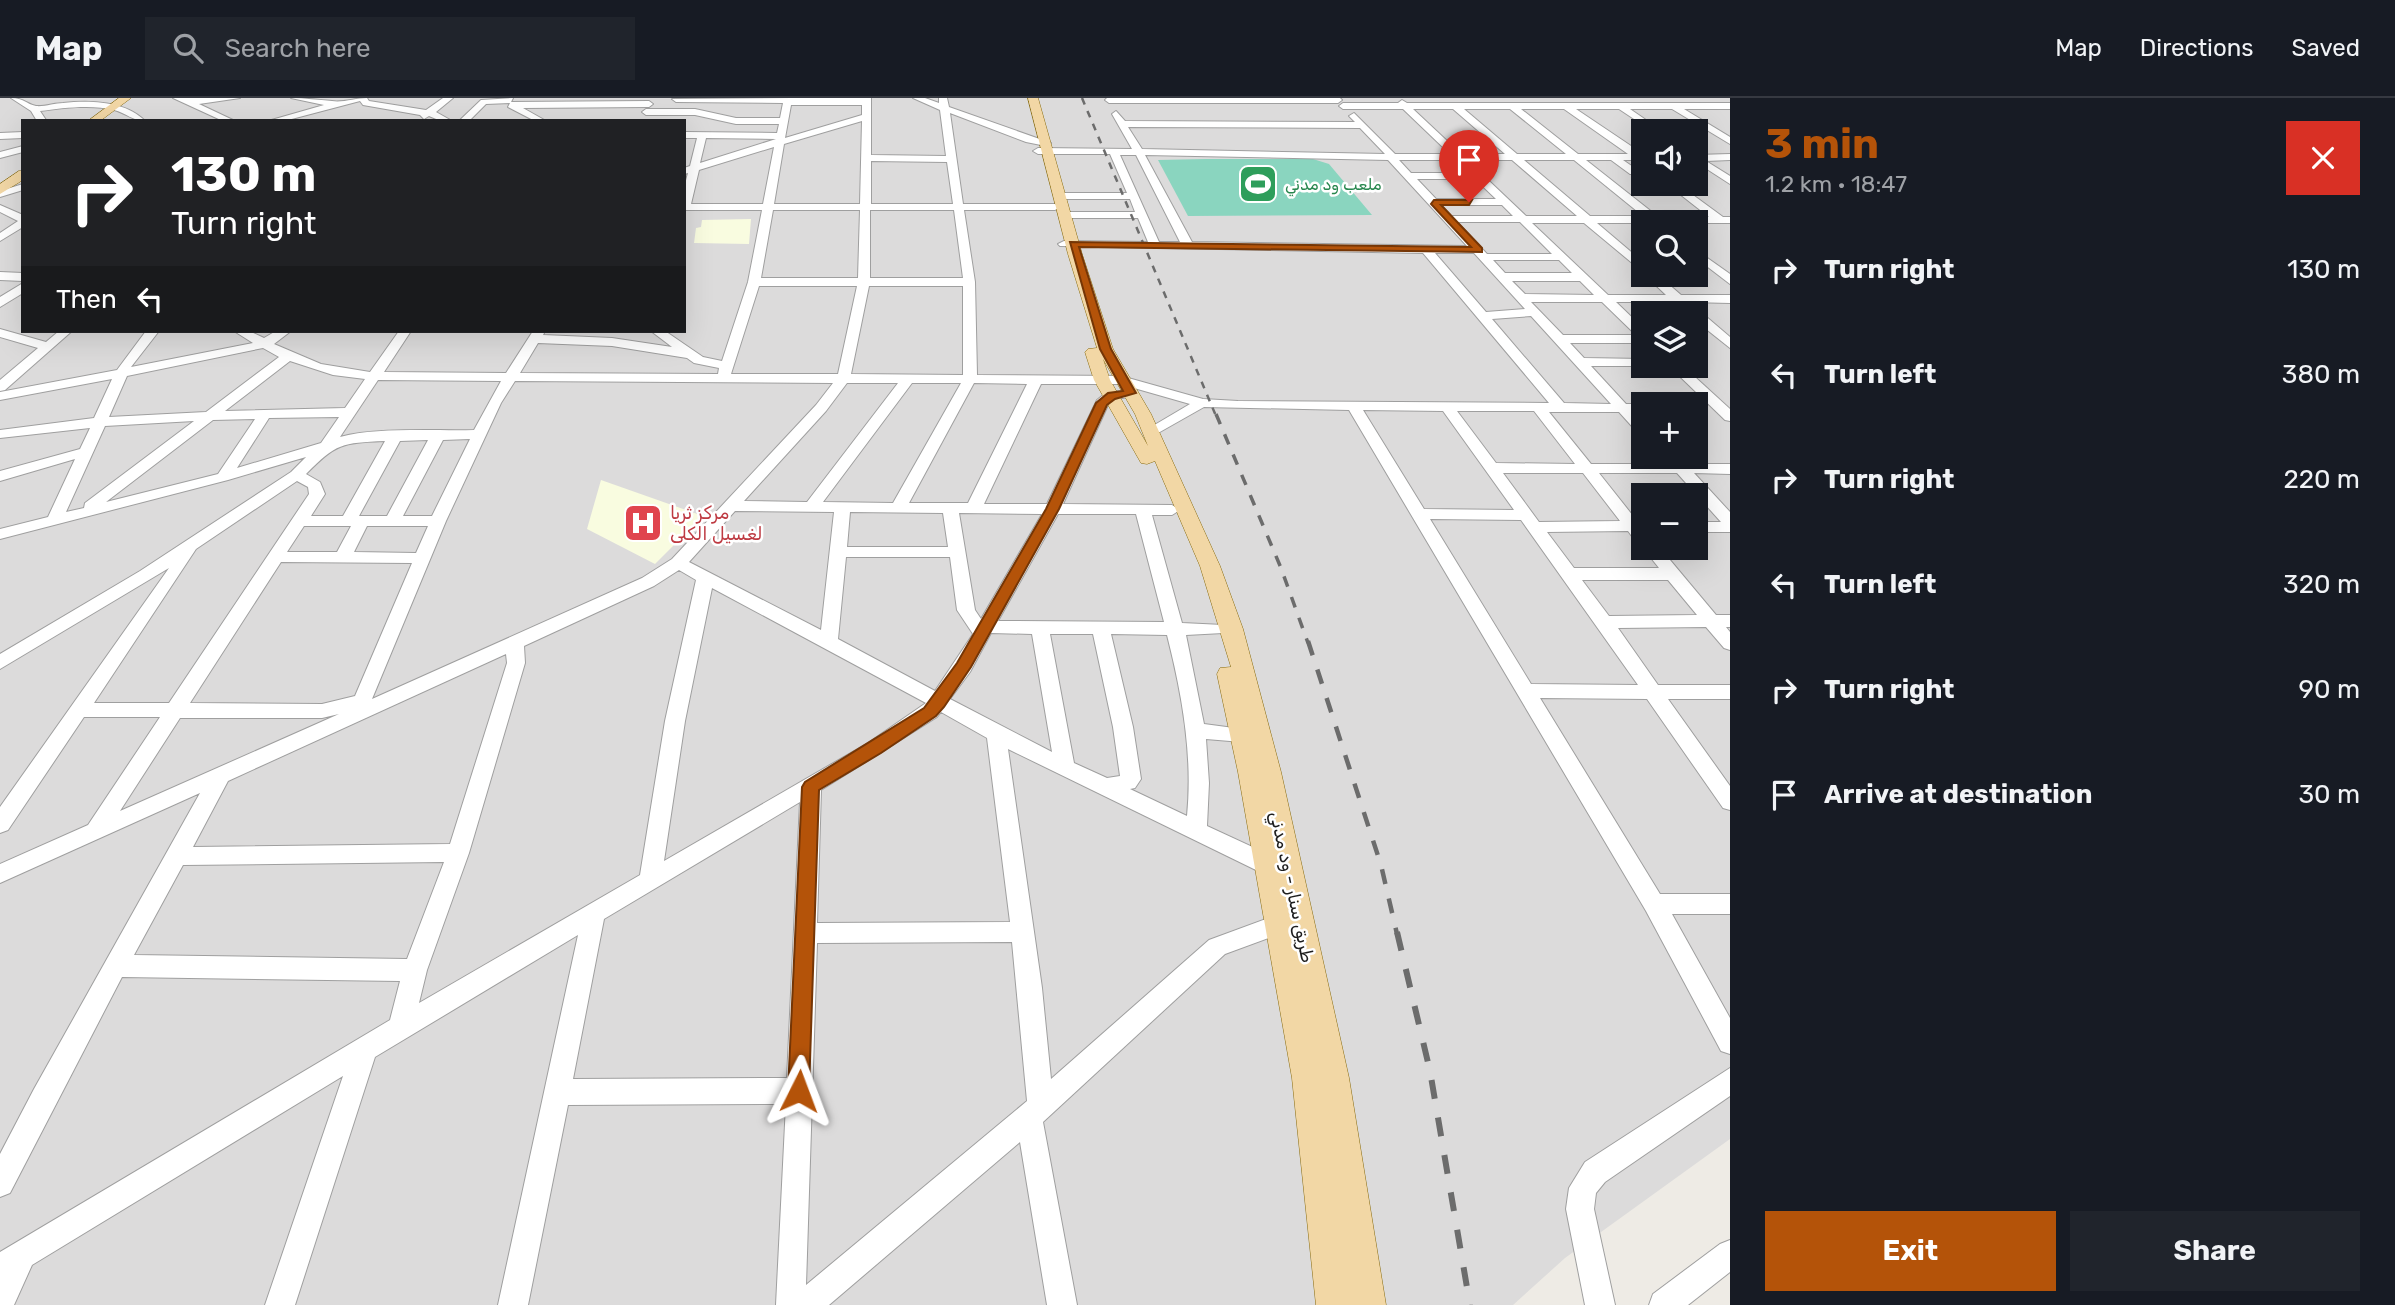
<!DOCTYPE html>
<meta charset="utf-8">
<style>
:root{--surface:#171b24;--page:#20242c;--text:#f1f3f6;--muted:#9ea1a6;--line:#363941;--accent:#b45309}
body{margin:0;font-family:Rubik,Cairo,sans-serif;background:var(--page);color:var(--text);height:100vh;display:flex;flex-direction:column;font-size:26px;white-space:nowrap}
*{box-sizing:border-box;margin:0}
p{font-size:23px;color:var(--muted)}
.icon{flex:none;width:38px;height:38px;fill:none;stroke:currentColor;stroke-width:2;stroke-linecap:round;stroke-linejoin:round}
.map{position:relative;flex:1;overflow:hidden}
.panel{display:flex;flex-direction:column;background:var(--surface);width:665px}
.panel>*{flex:none}
.banner{position:absolute;left:21px;top:21px;width:665px;height:214px;border-radius:0px;box-shadow:0 7px 28px #0002;background:#202124;color:#fff;overflow:hidden}
.fabs{position:absolute;left:1631px;top:21px;display:grid;gap:14px}
.fabs a{display:grid;place-items:center;width:77px;height:77px;border-radius:0px;background:var(--surface);box-shadow:0 7px 28px #0002;font-size:35px}
.pin{position:absolute;display:grid;place-items:center;width:60px;height:60px;color:#fff;margin:-72px -30px;border-radius:50% 50% 50% 0;rotate:-45deg;box-shadow:0 0 7px #0007}
.pin .icon{rotate:45deg}
.me{position:absolute;width:77px;margin:-38px;rotate:3deg;stroke-linejoin:round;filter:drop-shadow(0 0 5px #0008)}
.turn{display:flex;align-items:center;gap:24px;height:147px;padding:0 35px;font-size:32px}
.turn .icon{width:91px;height:91px;stroke-width:2.5}
.turn b{display:block;font-size:49px;line-height:60px}
.then{display:flex;align-items:center;height:66px;padding:0 35px;background:#0003;gap:14px;font-size:26px}
.round{display:grid;place-items:center;flex:none;width:74px;height:74px;border-radius:0px;background:var(--page)}
.head{display:flex;align-items:center;justify-content:space-between;height:119px;padding:0 35px}
h1{font-size:42px;font-weight:700;line-height:52px;color:var(--accent)}
.primary-button{display:flex;gap:14px;margin-top:auto;padding:14px 35px}
.primary-button a{flex:1;height:80px;border-radius:0px;background:var(--accent);color:#fff;font-size:28px;font-weight:700;line-height:80px;text-align:center}
.primary-button a+a{background:var(--page);color:var(--text)}
ul{padding:0;list-style:none}
li{display:flex;align-items:center;gap:21px;height:105px;padding:0 35px}
li div{flex:1}
li b{display:block;font-size:26px}
li em{font-style:normal}
header{display:flex;align-items:center;gap:42px;box-sizing:border-box;height:98px;padding:0 35px;background:var(--surface);border-bottom:2px solid var(--line)}
header strong{font-size:33px}
nav{display:flex;gap:38px;margin-inline-start:auto;font-size:24px}
.search{width:490px;height:63px;background:var(--page);display:flex;align-items:center;gap:18px;box-sizing:border-box;padding:0 24px;border-radius:0px;color:var(--muted);font-size:26px}
main{display:flex;flex:1;min-height:0}
.map>svg:first-child{display:block}
.residential{fill:#dcdbdb;fill-rule:evenodd}
.education{fill:#f9fce0}
.pitch{fill:#8ad5bf}
.lines{fill:none;stroke-linecap:round;stroke-linejoin:round}
.minor-casing{stroke:#9f9f9f;stroke-width:2}
.major-casing{stroke:#886b0f;stroke-width:1}
.minor{fill:#fff;fill-rule:evenodd}
.major{fill:#f2d7a5;fill-rule:evenodd}
.rail-far3{stroke:#6c6c6c;stroke-width:2.5;stroke-dasharray:7 7;stroke-linecap:butt}
.rail-far2{stroke:#6c6c6c;stroke-width:3.5;stroke-dasharray:11 11;stroke-linecap:butt}
.rail-far1{stroke:#6c6c6c;stroke-width:4.5;stroke-dasharray:15 15;stroke-linecap:butt}
.rail{stroke:#6c6c6c;stroke-width:6;stroke-dasharray:19 19;stroke-linecap:butt}
.route{fill:#b45309;stroke:#753606;stroke-width:2}
.labels{text-anchor:middle;dominant-baseline:central;stroke-width:5;stroke-linejoin:round;paint-order:stroke}
.far-leisure-label{font-size:16px;fill:#27864d;stroke:#fff;text-anchor:start}
.health-label{font-size:18px;fill:#be3a42;stroke:#fff;text-anchor:start}
.street-label{font-size:18px;fill:#1e1e1e;stroke:#fff}
</style>
<header>
<strong>Map</strong>
<div class="search"><svg class="icon" aria-label="search" viewBox="0 0 24 24"><circle cx="10" cy="10" r="6"/><path d="M15 15l6 6"/></svg>Search here</div>
<nav><a>Map</a><a>Directions</a><a>Saved</a></nav>
</header>
<main>
<div class="map">
<svg width="1730" height="1207" viewBox="0 0 1730 1207">
<rect width="100%" height="100%" fill="#eeebe5"/>
<path class="residential" d="M0,0H1730V1041L1565,1160L1513,1207H0ZM23,23H684V233H23ZM1643,33H1696V86H1643ZM1643,124H1696V177H1643ZM1643,215H1696V268H1643ZM1643,306H1696V359H1643ZM1643,397H1696V450H1643Z"/>
<g class="education">
<path d="M751,121L749,146L694,145L696,130L701,129L702,122Z"/>
<path d="M601,382L703,418L655,466L587,431Z"/>
</g>
<path class="pitch" d="M1206,61H1313L1329,66L1372,117L1188,118L1158,62Z"/>
<g class="lines">
<defs>
<g id="minor">
<path d="M11,0C24,0 26,6 36,8C44,9 55,5 63,5C90,2 126,3 145,23C133,23 126,15 114,12C92,6 62,10 40,13L46,22L37,23L31,13Z"/>
<path d="M173,0H240L199,6L235,23H223Z"/>
<path d="M291,0C305,0 318,2 332,3C342,5 356,0 367,0L369,3L426,12L443,0H453L436,14L452,23H441L429,18L424,21L420,17L363,7L360,3L284,23H268L324,7Z"/>
<path d="M513,0L511,4L649,3L653,6L649,9L523,10L546,23H535L508,9L510,5L486,6L469,23H459L481,2Z"/>
<path d="M792,0H871V57L946,58L940,12L913,0H925L939,5V0H947L949,9L1051,45L1046,48L1026,44L950,15L963,106H1055L1060,109L1055,112H964L975,184L977,277L1121,278L1203,301L1238,303L1549,305L1423,155L1060,148L1058,146L1064,143L1148,144L1138,120H1065L1060,117L1065,114H1135L1130,101H1060L1055,98L1060,95H1127L1110,56H1038L1033,53L1038,50L1132,51L1112,16L1116,13L1125,23L1355,24L1349,18L1354,15L1395,56H1450L1403,11H1343L1339,8L1343,5H1398L1402,2L1407,5H1730V11H1684L1730,39V46L1672,11H1630L1662,33H1652L1619,11H1576L1643,56V62H1623L1636,71H1643V77L1630,76L1611,62H1586L1657,118L1709,119L1667,86H1678L1723,119H1730V125H1597L1643,164V174L1584,125H1532L1608,197H1666L1645,177H1658L1681,197H1730V205L1689,204L1730,239V250L1696,223V215H1687L1675,204H1616L1643,230V245H1570L1584,260L1643,261V268H1648H1591L1626,306H1645L1643,314H1634L1643,324V336L1638,335L1619,314H1549L1591,366H1671L1678,362L1686,366H1730V376L1694,375L1730,414V434H1696V424H1721L1677,375H1599L1637,423H1643V446L1637,445L1628,433L1547,434L1574,470H1659L1643,450H1660L1716,517H1730V529H1726L1730,534V552L1724,550L1706,529L1618,530L1658,587H1730V601H1668L1730,688V712L1723,710L1647,601L1540,600L1660,796H1730V816H1672L1730,920V956L1721,953L1646,813L1349,312L1204,309L1151,339L1146,338L1144,335L1146,332L1190,306L1120,286H1041L984,406H1047L1097,302L1107,294L1135,292V298L1116,301L1108,307L1063,406L1172,407L1180,412L1172,417H1152L1182,525L1223,527L1226,531L1223,535L1186,537L1204,626L1249,632L1252,637L1249,642L1242,644L1206,641L1209,685L1207,728L1274,759L1277,766L1274,773L1266,775L1258,773L1008,651L1042,890L1051,981L1209,842L1277,817L1285,820L1289,827L1285,834L1225,856L1043,1024L1077,1207H1047L1020,1044L829,1207H776L786,1006L568,1007L528,1207H498L578,837L375,959L295,1207H265L343,978L32,1167L14,1207H0V1154L390,922L400,883L122,879L10,1095L0,1099V1056L34,991L200,695L0,785V766L88,727L160,619H84L8,732L0,735V709L169,470L0,571V556L140,473L291,374L306,359L228,382L0,441V431L48,419L75,361L0,383V373L80,351L90,330L0,340V332L94,320L112,281L0,302V294L117,272L146,233H159L131,269L253,245L234,233H249L264,240L276,233H291L274,246L321,266L370,274L399,233H411L384,274L506,275L533,233H545L543,237L612,240L672,249L651,233H665L703,259L722,263L748,184L762,112H684V90L688,75L684,76V70L690,68L697,40H684V34L777,35L779,26H736L695,17H646L642,14L646,11H695L736,20H780L783,5L676,4L672,1ZM791,7H862V17L785,40ZM1413,11H1453L1505,56H1461ZM1464,11H1510L1566,56H1517ZM1521,11H1564L1628,56H1578ZM862,23L860,106H774L784,46ZM1128,29L1360,30L1385,56L1142,51ZM706,40L776,41L700,65ZM774,49L763,106H691L699,72ZM1120,57H1136L1180,144H1159ZM1145,57L1388,62L1467,148L1192,144ZM1399,62H1456L1469,75H1411ZM1467,62H1512L1577,118H1526ZM1524,62H1574L1643,118H1590ZM871,63L947,64L953,106H871ZM1417,81H1475L1496,101H1436ZM1441,107H1502L1513,118H1451ZM773,112H860L858,180H761ZM870,112H954L963,180H870ZM1457,124H1520L1552,156H1487ZM1435,155H1474L1525,211L1486,214ZM1493,162H1559L1572,175H1505ZM1512,183H1580L1594,197L1525,196ZM759,188H857L838,276H731ZM869,188H963V277L851,276ZM1531,204H1602L1636,237H1563ZM1531,218L1611,306L1564,305L1492,221ZM538,245L612,248L687,260L694,265L719,270L718,276L520,275ZM263,250L279,259L206,314L109,319L127,278ZM290,263L333,277L365,281L345,310L225,313ZM378,282L501,283L474,332C435,333 375,329 340,339ZM515,283L833,285L816,307L672,461L642,480L372,601L446,423L501,305ZM847,285H898L807,404L744,403L826,313ZM912,285H961L893,405L823,404ZM974,285L1027,286L968,405H909ZM1363,312L1443,313L1514,412L1424,411ZM1457,313H1534L1575,366L1496,365ZM339,319L321,345L237,370L269,320ZM255,321L218,376L106,404L213,322ZM194,323L85,405L84,410L66,414L105,328ZM470,341L432,418H403L443,342ZM428,342L387,418H359L400,343ZM385,343L343,418H311L325,396L320,384L306,376C337,345 341,345 385,343ZM1503,375H1583L1620,423L1539,424ZM297,383L308,389L309,396L169,605H94L196,451ZM735,413L834,414L821,532L689,464ZM850,414L943,415L948,449H847ZM959,415L1042,416L981,521L975,512ZM1058,416H1136L1164,524L998,523ZM1430,421L1521,422L1638,587L1531,586ZM304,428H351L337,454H287ZM367,428H428L416,455L354,454ZM846,459H950L957,512L973,536L935,593L838,541ZM281,464L412,465L355,598L322,606L190,605ZM679,472L696,482L665,623L640,777L419,905L427,872L469,755L525,565L524,548L654,488ZM1582,482H1668L1697,517L1609,518ZM712,490L926,605L868,645L664,763L685,623ZM991,535L1032,536L1052,654L950,601L970,574ZM1050,536H1093L1113,629L1120,678L1107,680L1074,665ZM1111,536L1167,537C1182,596 1193,657 1187,718L1130,691L1135,690L1141,681L1133,629ZM506,556L507,565L450,746L193,749L228,683ZM941,614L987,640L1010,824L817,825L821,692L937,619ZM339,616L120,713L180,620H322ZM800,704L787,980L573,981L604,821ZM444,764L407,861L134,857L183,767ZM1012,844L1027,1003L806,1187L817,845Z"/>
<path d="M1107,0H1340L1342,2L1338,5H1109L1105,2Z"/>
<path d="M23,34V40L0,41V35Z"/>
<path d="M23,48V54L0,60V54Z"/>
<path d="M1730,56V62L1706,63L1730,78V86L1696,64V57Z"/>
<path d="M23,86V92L0,99V93Z"/>
<path d="M0,107L23,117V129L0,143V135L18,123L0,114Z"/>
<path d="M1696,152L1730,176V186L1696,160Z"/>
<path d="M0,174L23,175V183L0,182Z"/>
<path d="M23,185V195L0,209V199Z"/>
<path d="M0,231L46,244L59,233H72L5,292L0,293V282L38,250L0,239Z"/>
<path d="M1669,268H1683L1730,311V323L1725,322Z"/>
<path d="M1730,970V998L1605,1084L1596,1095L1594,1111L1615,1207H1585L1566,1111L1569,1090L1585,1064Z"/>
<path d="M1730,1142V1174L1688,1207H1649L1653,1196L1720,1146Z"/>
</g>
<g id="major">
<path d="M119,0H131L100,23H88Z"/>
<path d="M1028,0H1038L1082,156L1113,251L1151,316L1220,468L1243,531L1281,674L1349,980L1386,1207H1316L1292,980L1238,674L1217,576L1220,570L1231,569L1200,468L1155,363L1147,366L1141,365L1094,282L1085,254L1088,251L1097,250L1068,156ZM1103,261L1135,316L1148,348L1110,282Z"/>
<path d="M19,73H23V82L0,96V86Z"/>
</g>
</defs>
<use href="#minor" class="minor-casing"/>
<use href="#major" class="major-casing"/>
<use href="#minor" class="minor"/>
<use href="#major" class="major"/>
<path class="rail-far3" d="M1082,0L1216,318"/>
<path class="rail-far2" d="M1216,316L1281,470L1308,545"/>
<path class="rail-far1" d="M1308,543L1381,767L1397,836"/>
<path class="rail" d="M1397,834L1430,973L1470,1207"/>
</g>
<path class="route" d="M1434,102H1472L1469,107H1441L1482,150V154L1079,149L1111,251L1136,295L1115,301L1107,307L1059,411L971,569L944,609L936,618L881,655L819,692L809,993L806,1001L799,1004L791,1001L788,993L802,689L805,684L924,610L957,565L1046,411L1096,305L1108,295L1123,293L1100,251L1070,144L1471,149L1431,106Z"/>
<defs>
<symbol id="stadium-square" viewBox="-11 -11 22 22"><rect x="-9" y="-9" width="18" height="18" rx="4" fill="#2e9e5b" stroke="#fff"/><path d="M0-5a6.5 5 0 1 0 0 10a6.5 5 0 1 0 0-10ZM-3.5-1.8h7v3.6h-7Z" fill="#fff"/></symbol>
<symbol id="hospital-square" viewBox="-11 -11 22 22"><rect x="-9" y="-9" width="18" height="18" rx="4" fill="#e0444e" stroke="#fff"/><path d="M-5-5h3v3.5h4V-5h3V5h-3V1.5h-4V5h-3Z" fill="#fff"/></symbol>
</defs>
<g fill-rule="evenodd">
<use href="#stadium-square" x="1236" y="64" width="44" height="44"/>
<use href="#hospital-square" x="621" y="403" width="44" height="44"/>
</g>
<g class="labels">
<g class="far-leisure-label">
<text x="1285" y="86">ملعب ود مدني</text>
</g>
<g class="health-label">
<text x="670" y="415">مركز ثريا<tspan x="670" dy="21">لغسيل الكلى</tspan></text>
</g>
<g class="street-label">
<text transform="translate(1292 789) rotate(78)">طريق سنار - ود مدني</text>
</g>
</g>
</svg>
<div class="fabs">
<a><svg class="icon" aria-label="sound" viewBox="0 0 24 24"><path d="M4 9h4l5-4v14l-5-4H4zM17 9q2 3 0 6"/></svg></a>
<a><svg class="icon" aria-label="search" viewBox="0 0 24 24"><circle cx="10" cy="10" r="6"/><path d="M15 15l6 6"/></svg></a>
<a><svg class="icon" aria-label="layers" viewBox="0 0 24 24"><path d="M12 4l9 5-9 5-9-5zM3 14l9 5 9-5"/></svg></a>
<a>+</a>
<a>−</a>
</div>
<div class="pin" style="left:1469px;top:104px;background:#d93025"><svg class="icon" aria-label="arrive" viewBox="0 0 24 24"><path d="M6 21V4h12l-3 4 3 4H6"/></svg></div>
<svg class="me" style="left:799px;top:993px" viewBox="-20 -20 40 40"><path d="M0-17L14 15 0 8-14 15z" fill="#b45309" stroke="#fff" stroke-width="4"/></svg>
<div class="banner">
<div class="turn"><svg class="icon" aria-label="right" viewBox="0 0 24 24"><path d="M7 20v-9h11M14 6l5 5-5 5"/></svg><div><b>130 m</b>Turn right</div></div>
<div class="then">Then<svg class="icon" aria-label="left" viewBox="0 0 24 24"><path d="M17 20v-9H6M10 6l-5 5 5 5"/></svg></div>
</div>
</div>
<section class="panel">
<div class="head"><div><h1>3 min</h1><p>1.2 km · 18:47</p></div><a class="round" style="background:#d93025;color:#fff"><svg class="icon" aria-label="close" viewBox="0 0 24 24"><path d="M6 6l12 12M18 6L6 18"/></svg></a></div>
<ul>
<li><svg class="icon" aria-label="right" viewBox="0 0 24 24"><path d="M7 20v-9h11M14 6l5 5-5 5"/></svg><div><b>Turn right</b></div><em>130 m</em></li>
<li><svg class="icon" aria-label="left" viewBox="0 0 24 24"><path d="M17 20v-9H6M10 6l-5 5 5 5"/></svg><div><b>Turn left</b></div><em>380 m</em></li>
<li><svg class="icon" aria-label="right" viewBox="0 0 24 24"><path d="M7 20v-9h11M14 6l5 5-5 5"/></svg><div><b>Turn right</b></div><em>220 m</em></li>
<li><svg class="icon" aria-label="left" viewBox="0 0 24 24"><path d="M17 20v-9H6M10 6l-5 5 5 5"/></svg><div><b>Turn left</b></div><em>320 m</em></li>
<li><svg class="icon" aria-label="right" viewBox="0 0 24 24"><path d="M7 20v-9h11M14 6l5 5-5 5"/></svg><div><b>Turn right</b></div><em>90 m</em></li>
<li><svg class="icon" aria-label="arrive" viewBox="0 0 24 24"><path d="M6 21V4h12l-3 4 3 4H6"/></svg><div><b>Arrive at destination</b></div><em>30 m</em></li>
</ul>
<div class="primary-button"><a>Exit</a><a>Share</a></div>
</section>
</main>
